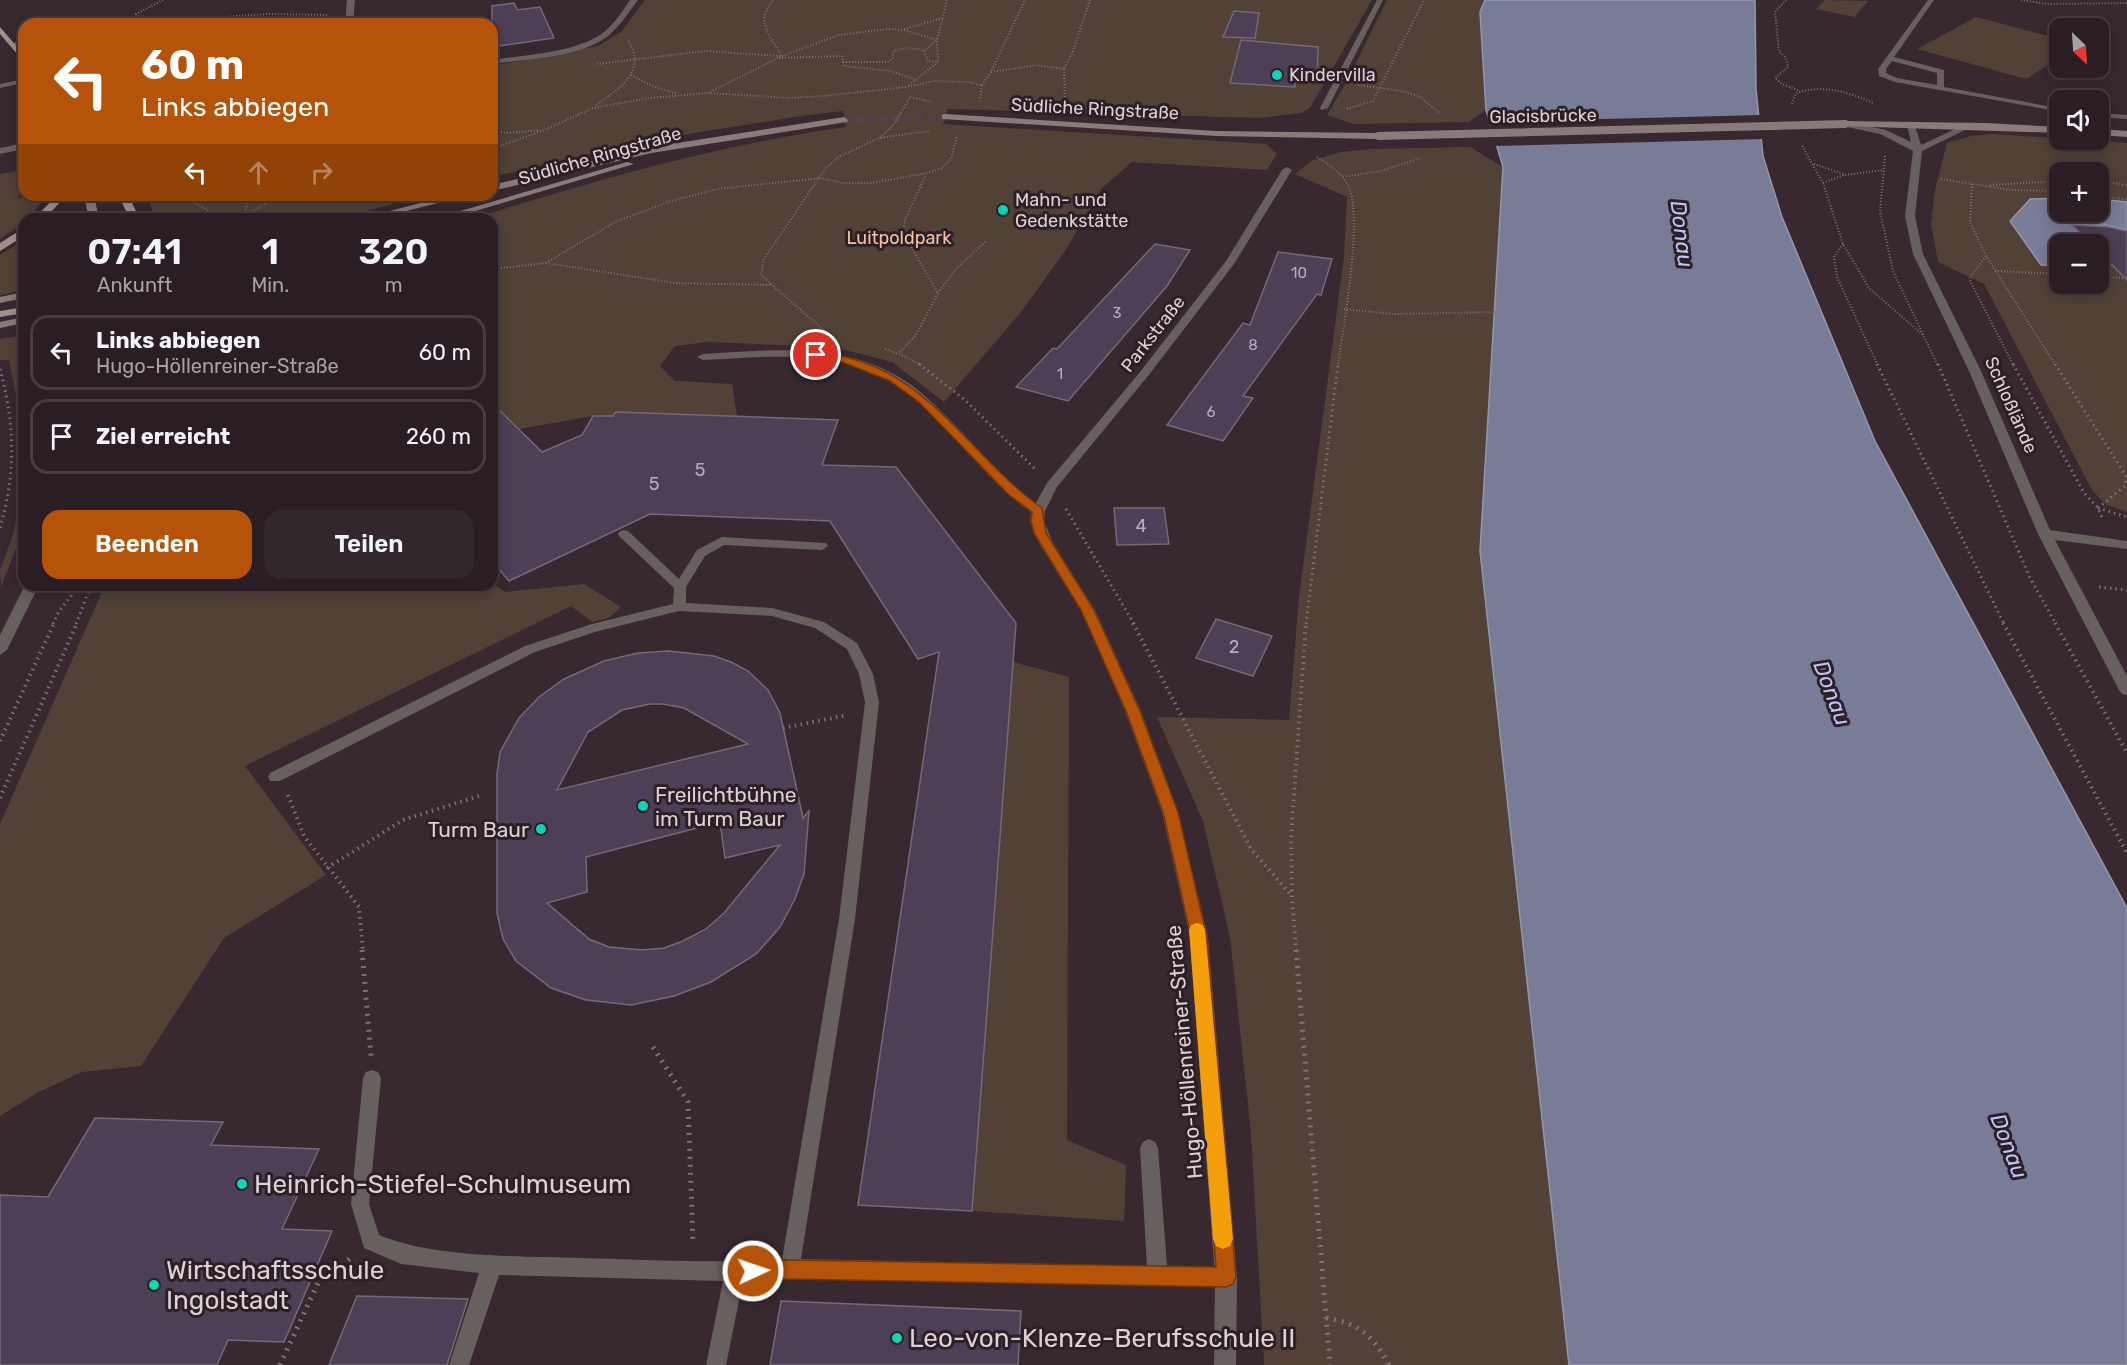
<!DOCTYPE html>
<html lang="de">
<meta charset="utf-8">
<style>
:root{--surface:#2a1e24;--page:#32272c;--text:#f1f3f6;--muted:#a5a2a6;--line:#463c41;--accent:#b45309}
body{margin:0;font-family:Rubik,sans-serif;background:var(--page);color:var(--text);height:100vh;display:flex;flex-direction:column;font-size:22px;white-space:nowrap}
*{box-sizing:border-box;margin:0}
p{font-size:20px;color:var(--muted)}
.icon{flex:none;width:33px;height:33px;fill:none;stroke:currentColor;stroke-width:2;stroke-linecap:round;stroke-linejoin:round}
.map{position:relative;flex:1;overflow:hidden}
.panel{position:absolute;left:18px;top:213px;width:480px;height:378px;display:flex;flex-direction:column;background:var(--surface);border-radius:18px;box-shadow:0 3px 15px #0003,0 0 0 2px var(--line)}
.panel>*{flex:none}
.top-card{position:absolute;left:18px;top:18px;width:480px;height:183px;border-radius:18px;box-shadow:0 3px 15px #0003,0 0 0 2px var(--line);background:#b45309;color:#fff;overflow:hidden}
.needle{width:39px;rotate:155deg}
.buttons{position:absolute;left:2049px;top:18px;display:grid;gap:12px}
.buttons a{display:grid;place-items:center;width:60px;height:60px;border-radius:12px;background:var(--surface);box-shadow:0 3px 15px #0003,0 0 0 2px var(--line);font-size:30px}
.pin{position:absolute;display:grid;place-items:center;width:51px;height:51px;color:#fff;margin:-26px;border:3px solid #fff;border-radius:50%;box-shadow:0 2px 6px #0007}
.me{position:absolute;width:66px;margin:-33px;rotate:87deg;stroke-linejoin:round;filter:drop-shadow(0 0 4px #0008)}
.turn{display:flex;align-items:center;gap:21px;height:126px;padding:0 24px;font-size:27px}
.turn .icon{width:78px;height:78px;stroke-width:2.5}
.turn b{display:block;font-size:42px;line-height:51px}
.lanes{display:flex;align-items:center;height:57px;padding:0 24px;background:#0003;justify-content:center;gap:30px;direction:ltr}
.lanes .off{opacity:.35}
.eta{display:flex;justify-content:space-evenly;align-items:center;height:102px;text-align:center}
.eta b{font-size:36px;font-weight:600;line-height:42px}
.action{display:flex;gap:12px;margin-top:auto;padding:12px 24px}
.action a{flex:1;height:69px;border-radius:18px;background:var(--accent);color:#fff;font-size:24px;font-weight:600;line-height:69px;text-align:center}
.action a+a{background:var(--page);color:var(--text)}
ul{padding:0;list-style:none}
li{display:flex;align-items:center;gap:18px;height:75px;margin:0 12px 9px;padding:0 12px;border:3px solid var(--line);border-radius:18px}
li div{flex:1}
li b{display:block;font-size:22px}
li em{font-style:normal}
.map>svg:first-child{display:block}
.green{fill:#514137}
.water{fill:#787c96;stroke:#9696a9;stroke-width:1.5}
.pier{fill:#382830}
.building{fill:#4d3f55;stroke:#736978;stroke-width:1.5;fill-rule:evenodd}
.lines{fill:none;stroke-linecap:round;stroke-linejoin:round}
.secondary-tunnel{stroke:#514249;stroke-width:8;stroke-dasharray:8 4;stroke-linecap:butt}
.path-far3{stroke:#7e7177;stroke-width:2;stroke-dasharray:1 2;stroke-linecap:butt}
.path-far2{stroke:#7e7177;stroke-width:3;stroke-dasharray:1.5 4;stroke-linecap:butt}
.path-far1{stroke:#7e7177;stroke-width:4;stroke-dasharray:1.5 4.5;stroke-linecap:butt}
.path{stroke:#7e7177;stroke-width:5;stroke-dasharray:2 6;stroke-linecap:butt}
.service{fill:#685f5f;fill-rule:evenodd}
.minor{fill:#685f5f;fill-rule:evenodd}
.tertiary{fill:#685f5f;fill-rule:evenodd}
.secondary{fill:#897b7a;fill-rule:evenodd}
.primary{fill:#a2908e;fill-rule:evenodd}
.secondary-bridge{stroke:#897b7a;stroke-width:8}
.route{fill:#b45309;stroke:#753606;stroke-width:1.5}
.slow{fill:#f59e0b}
.poi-dot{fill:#0bd5b5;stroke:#2d1f26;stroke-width:2}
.labels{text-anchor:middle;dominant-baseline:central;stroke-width:6;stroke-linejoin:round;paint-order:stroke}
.far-number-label{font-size:15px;fill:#b8adb6}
.far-poi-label{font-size:18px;fill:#dcd2d6;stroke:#2d1f26;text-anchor:start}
.far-street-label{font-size:18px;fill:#dcd2d6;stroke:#2d1f26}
.far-park-label{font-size:18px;fill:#f3c4a3;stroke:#2d1f26}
.number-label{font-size:18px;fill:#b8adb6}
.poi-label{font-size:21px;fill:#dcd2d6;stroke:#2d1f26;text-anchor:start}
.street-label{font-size:21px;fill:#dcd2d6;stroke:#2d1f26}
.water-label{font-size:22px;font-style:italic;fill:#bec4f6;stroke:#2d1f26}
.near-poi-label{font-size:26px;fill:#dcd2d6;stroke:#2d1f26;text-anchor:start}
</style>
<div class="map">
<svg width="2127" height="1365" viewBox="0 0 2127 1365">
<rect width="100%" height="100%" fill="#382830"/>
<g class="green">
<path d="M645,0H1372L1310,108L1301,113L1259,118L948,109L943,124L1266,144L1277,154L1267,170L1132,162L1102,188L1065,251L1021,312L944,402L892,362L834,347L708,342L675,346L660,366L675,381L732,384L737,416L616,412L613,416H593L519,429L492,403V219H472C597,180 716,145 846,127L843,111L801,116L694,133L612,149L492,177V66L598,46L621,32Z"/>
<path d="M1387,0H1485L1480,12L1486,110L1469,122L1354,124L1327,115L1347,81Z"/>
<path d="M1825,0L1868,1L1855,17L1816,9Z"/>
<path d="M1976,17L2059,39V58L2026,79L1917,49Z"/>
<path d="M1993,134L2127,143V202L2099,199L2098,172H2060L2059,197L2028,199L2009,221L2041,265L2059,266L2060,284H2098L2099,268H2112L2099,254L2098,244H2089L2082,237L2089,227L2106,226L2127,231V512L2105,504L2092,490L1984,284L1938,262L1931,224L1935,190L1947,143L1971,136Z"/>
<path d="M1470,147L1503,167L1480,551L1569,1365H1264L1251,1133L1230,937L1203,821L1157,717L1289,720L1299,597L1344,257L1347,197L1295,174L1311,161L1340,152L1371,149Z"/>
<path d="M24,170V191L16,198L47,195L28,219H24V223L0,239V174Z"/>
<path d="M147,195H406L390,205L334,219H155Z"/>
<path d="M24,240V290L0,295V255Z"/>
<path d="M24,335V466L23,429L9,360H0V339Z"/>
<path d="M24,487V528L1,587L0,570L12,538Z"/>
<path d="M492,583L505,592L584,584L621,607L609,618L592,622L571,606L245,766L326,875L224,938L141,1066L82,1072L37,1093L0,1116V824L105,585Z"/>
<path d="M1013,662L1069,677L1067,1140L1126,1165L1124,1221L972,1211Z"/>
</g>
<g class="water">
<path d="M1485,0H1755L1756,89L1763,156L1782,217L1875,441L2127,908V1365H1569L1480,551L1503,167L1486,110L1480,12Z"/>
<path d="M2059,198L2060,212H2098L2099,199L2127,202V230L2105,225L2088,226L2081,237L2088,244H2060L2059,266L2041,265L2010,221L2030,199Z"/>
</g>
<path class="pier" d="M1762,115L1764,139L1494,146L1486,122Z"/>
<g class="building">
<path d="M514,3L517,10L540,7L554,38L492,47V6Z"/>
<path d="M1234,11L1259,13L1255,38L1223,37Z"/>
<path d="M1241,40L1318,47L1317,79L1295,77V87L1230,83Z"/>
<path d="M2072,225L2108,227L2127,231V280L2098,251V244H2092Z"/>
<path d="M1155,244L1190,250L1167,286L1068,401L1016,387L1053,348L1057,349Z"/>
<path d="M1278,252L1332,259L1321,295L1317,294L1243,396L1253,398L1223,441L1167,425L1243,323L1250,325Z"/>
<path d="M492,403L542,452L582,435L593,416H613L616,412L838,420L822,465L896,467L1016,623L972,1211L858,1205L939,652L918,659L830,521L650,514L509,581L492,561Z"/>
<path d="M1114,508H1164L1169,544L1117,545Z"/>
<path d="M1216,619L1272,636L1253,676L1196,658Z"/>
<path d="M669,651L714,656L731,662L748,671L768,690L780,713L803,818L809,811L804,874L795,899L780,927L756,954L711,982L674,996L631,1005L586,1000L551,988L516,961L503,939L497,913V774L500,752L519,718L539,697L564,679L604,661L638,653ZM650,704H663L684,708L748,744L557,790L588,732L622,710ZM720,822L725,858L780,845L724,913L706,929L683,941L664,948L643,950L609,947L589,939L547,903L587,892L586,857Z"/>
<path d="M95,1118L223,1122L211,1145L319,1149L282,1229L332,1231L284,1342L228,1340L217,1365H0V1195L48,1197Z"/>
<path d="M357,1296L468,1299L447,1365H329Z"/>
<path d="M781,1301L1021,1311L1018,1365H770Z"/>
</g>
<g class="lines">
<path class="secondary-tunnel" d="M844,120L945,117"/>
<g class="path-far3">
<path d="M163,0L136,14L137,16L182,20L267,14L328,15"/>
<path d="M1786,0L1775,12L1779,51L1786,58L1788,67L1775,78L1782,84L1800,91"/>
<path d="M2021,0L2047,4L2127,3"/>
<path d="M904,29L943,18"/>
<path d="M924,51L937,40L947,0"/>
<path d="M779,58L842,56L844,66L891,71L916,80"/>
<path d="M843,62H888L893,58V51C904,48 913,47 924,51L928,61L938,62L909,85"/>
<path d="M597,64L705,51L782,56L839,35L887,29L904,30L937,40L938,62"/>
<path d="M1064,69L1065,105"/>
<path d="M991,72L1037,65L1064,69L1073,51L1090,0"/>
<path d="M631,75L652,86L677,94"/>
<path d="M982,85L991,72L1025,0"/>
<path d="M1358,85L1402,91L1420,97L1440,113"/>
<path d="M710,92L782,56C770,37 754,18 774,0"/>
<path d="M910,97L932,102"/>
<path d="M1792,104L1796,93C1822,84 1849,92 1873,103"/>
<path d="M596,105C619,89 648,71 628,40"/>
<path d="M1347,109L1373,101L1424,0"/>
<path d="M492,131L508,133L540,130"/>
<path d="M880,138L894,124L910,97"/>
<path d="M1802,146L1823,183L1843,244L1869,288L1923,335"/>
<path d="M492,149L547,129L593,108L650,98L708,93L790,98L824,96L906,87L934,81L968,82L982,85L980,98"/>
<path d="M1885,156L1880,211L1893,271L1938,366"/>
<path d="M1317,157C1329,165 1341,172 1348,185C1364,218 1343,326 1338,366"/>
<path d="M1814,164L1846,175L1884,170"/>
<path d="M1343,177L1381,171L1421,158"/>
<path d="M1941,179L2011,190L2060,191"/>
<path d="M2098,181L2127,185"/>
<path d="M1823,183L1844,175"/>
<path d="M1972,184L1970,222L1986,256L2056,366"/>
<path d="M1990,185L2060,181"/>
<path d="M181,195L223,219"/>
<path d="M283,195H296"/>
<path d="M2098,195L2127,200"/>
<path d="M246,214L269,202L292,196"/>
<path d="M244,219L249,195"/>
<path d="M1843,244L1834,257L1837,277L1878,366"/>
<path d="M1986,256L1969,279L2014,366"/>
<path d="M546,263L615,222L671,201L717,189L821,178L843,183H871L927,173L942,168L951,159L957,136"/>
<path d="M492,269L546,263L675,283L770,285"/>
<path d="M1995,271L2060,274"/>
<path d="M2098,277L2125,278"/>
<path d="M938,293L956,269L986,241"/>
<path d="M1344,309L1393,314L1498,312"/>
<path d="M828,334L761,275L764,259L825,169L840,156L879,138L929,131"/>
<path d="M885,349L904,356L922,366"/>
<path d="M900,352L916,335L938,293L903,233L905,220L926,174"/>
</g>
<g class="path-far2">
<path d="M919,364L965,400L1036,470"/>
<path d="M1877,364L2004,624"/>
<path d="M1938,364L2030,578L2056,624"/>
<path d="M2013,364L2084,493L2098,508L2103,520"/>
<path d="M2055,364L2126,476L2125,486L2098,508"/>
<path d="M0,369C15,424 16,473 0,528"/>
<path d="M2098,508L2127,517"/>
<path d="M1066,509L1134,624"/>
<path d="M2099,587L2127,590"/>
<path d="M53,624L59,611L80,585"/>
<path d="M76,624L91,585"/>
<path d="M1306,624L1338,364"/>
</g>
<g class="path-far1">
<path d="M1133,623L1251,849L1291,895"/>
<path d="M2003,623L2127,853"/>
<path d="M2055,623L2127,753"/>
<path d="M783,728L847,715"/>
<path d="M0,741L54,623"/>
<path d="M288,795L304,836L359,907L363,951"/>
<path d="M0,798L77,623"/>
<path d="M327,868L403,820L482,795"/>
<path d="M1296,951L1292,896L1291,838L1306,623"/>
</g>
<g class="path">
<path d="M362,950L371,1056"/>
<path d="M1296,950L1330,1365"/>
<path d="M653,1047L688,1102L693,1244"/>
<path d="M1326,1318C1358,1323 1374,1336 1389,1365"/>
<path d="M280,1365L318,1283L352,1257"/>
</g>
<g class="service">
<path d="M1377,0H1383L1328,108L1321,110L1320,108Z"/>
<path d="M1928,0H1934L1894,57L1944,70V87L2053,107H2056V111L1895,82L1879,76L1878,69ZM1892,61L1937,73V85L1897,78L1886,73V69Z"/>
<path d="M24,40V44L12,46L9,44Z"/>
<path d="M24,79V83L0,88V84Z"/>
<path d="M2098,113L2127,115V119L2098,117Z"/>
<path d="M624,530L628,531L679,579L697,550L722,537L826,543L828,546L822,550L724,545L705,556L686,587V603L772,608L824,622L857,643L873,674L879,702L855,919L801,1259L1147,1266L1140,1148L1143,1142L1149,1139L1155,1142L1158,1148L1167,1266L1226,1267L1233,1270L1236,1277L1233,1284L1226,1287L790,1279L743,1281L726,1365H706L723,1281L499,1275L469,1365H449L479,1273L401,1264L364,1248L351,1204L363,1078L366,1072L372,1070L378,1072L381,1078L369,1204L379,1235C434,1258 520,1256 581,1258C648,1260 715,1263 782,1260L839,919L865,702L859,674L847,649L815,628L772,616L679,611L595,632L535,652L280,781H270L268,777L270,773L525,646L592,624L673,604L674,588L620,537L618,534L620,531Z"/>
</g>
<g class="minor">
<path d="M630,0H638C629,12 620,26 608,36C580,58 526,59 492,64V60C527,54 569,54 600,35C613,26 622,12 630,0Z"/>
<path d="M24,143V149L0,154V148Z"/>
<path d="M1287,167L1292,170L1234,264L1148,376L1057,487L1045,511L1044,521L1053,543L1095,610L1141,711L1178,812L1208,937L1237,1277L1236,1365H1214L1215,1277L1190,937L1162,812L1125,711L1081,610L1039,543L1030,521L1031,512C1001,492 978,463 953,436C934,417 914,396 891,382C834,348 766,357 703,360L697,357L703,354C769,350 839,342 899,377C920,389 937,407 954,424C981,451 1004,482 1036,503L1047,483L1140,372L1226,261L1282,170Z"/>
</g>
<g class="tertiary">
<path d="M347,0H355L353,24H345Z"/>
<path d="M1845,121L1886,130L1911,142L1907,125L1914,123L1921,145L1968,123L1975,125L1922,151L1915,216L1923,254L1981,371L2050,530L2127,541V549L2055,540L2127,676V695L2122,694L2119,690L2038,534L1969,371L1913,254L1905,216L1913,151L1880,134L1842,126V122Z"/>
<path d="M421,195H431L437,203L429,205Z"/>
<path d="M25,585H39L7,650L0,655V635Z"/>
</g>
<g class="secondary">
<path d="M945,114L1216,131L1379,133L1383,136L1379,139L1216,136L942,119V115Z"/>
<path d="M844,117L848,120L847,122L651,153L492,191V185L651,147Z"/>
<path d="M1845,121L1986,123L2060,127V133L1842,126V122Z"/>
<path d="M2098,129L2127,131V137L2098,135Z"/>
<path d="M627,162L634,164L448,219H433Z"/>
<path d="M84,195H94L99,219H89Z"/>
<path d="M452,195H469L375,219H358Z"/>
<path d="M24,292V298L0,303V297Z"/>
<path d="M24,317V323L0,328V322Z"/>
</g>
<g class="primary">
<path d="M0,27L24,55V62L0,34Z"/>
<path d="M57,195H67L44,219H34Z"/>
<path d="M118,195H128L140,219H130Z"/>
<path d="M24,228V236L0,251V243Z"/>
<path d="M24,307V313L0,317V311Z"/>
</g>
<path class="secondary-bridge" d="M1379,136L1845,124"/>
</g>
<path class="route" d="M816,352C927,362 961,450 1042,508L1046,533L1094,610L1140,711L1178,812L1207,937L1236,1277L1233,1284L1226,1287L790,1279L753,1281L746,1278L744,1271L746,1264L753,1261L790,1260L1216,1267L1191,937L1163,812L1126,711L1081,610L1034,533L1031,521L1032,512L1009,495L919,402L890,381L837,360L813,357V353Z"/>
<path class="slow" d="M1197,923L1203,925L1205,930L1233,1239L1230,1246L1223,1249L1216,1246L1213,1239L1189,930L1191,925Z"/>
<g class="poi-dot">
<circle cx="1277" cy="75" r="6"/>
<circle cx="1003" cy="210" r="6"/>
<circle cx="643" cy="806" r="6"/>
<circle cx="541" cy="829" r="6"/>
<circle cx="242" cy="1184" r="6"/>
<circle cx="154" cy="1285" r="6"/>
<circle cx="897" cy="1338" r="6"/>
</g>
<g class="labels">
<g class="far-number-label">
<text x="1299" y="273">10</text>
<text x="1117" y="313">3</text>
<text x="1253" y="345">8</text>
<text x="1060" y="374">1</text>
<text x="1211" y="412">6</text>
</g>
<g class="far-poi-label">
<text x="1289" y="75">Kindervilla</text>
<text x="1015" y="200">Mahn- und<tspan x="1015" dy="21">Gedenkstätte</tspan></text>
</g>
<g class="far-street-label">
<text transform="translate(1095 109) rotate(3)">Südliche Ringstraße</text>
<text transform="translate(1543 116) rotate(-1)">Glacisbrücke</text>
<text transform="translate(600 156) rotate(-16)">Südliche Ringstraße</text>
<text transform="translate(1153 334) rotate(-52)">Parkstraße</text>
<text transform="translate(2011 405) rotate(66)">Schloßlände</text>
</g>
<g class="far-park-label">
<text x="899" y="238">Luitpoldpark</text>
</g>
<g class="number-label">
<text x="700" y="470">5</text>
<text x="654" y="484">5</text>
<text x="1141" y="526">4</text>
<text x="1234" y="647">2</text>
</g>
<g class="poi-label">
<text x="655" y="794">Freilichtbühne<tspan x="655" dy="24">im Turm Baur</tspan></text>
<text x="529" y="829" text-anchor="end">Turm Baur</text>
</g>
<g class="street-label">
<text transform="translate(1184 1052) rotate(-95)">Hugo-Höllenreiner-Straße</text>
</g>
<g class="water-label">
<text transform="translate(1682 234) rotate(83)">Donau</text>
<text transform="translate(1832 693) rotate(69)">Donau</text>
<text transform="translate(2009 1146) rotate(69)">Donau</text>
</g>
<g class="near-poi-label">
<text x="254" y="1184">Heinrich-Stiefel-Schulmuseum</text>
<text x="166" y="1270">Wirtschaftsschule<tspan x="166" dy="30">Ingolstadt</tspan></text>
<text x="909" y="1338">Leo-von-Klenze-Berufsschule II</text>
</g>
</g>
</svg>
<div class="buttons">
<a><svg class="needle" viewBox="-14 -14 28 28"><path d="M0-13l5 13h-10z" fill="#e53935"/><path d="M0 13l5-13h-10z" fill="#a5a2a6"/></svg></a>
<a><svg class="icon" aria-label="sound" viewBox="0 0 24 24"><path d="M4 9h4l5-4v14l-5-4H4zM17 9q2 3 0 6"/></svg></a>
<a>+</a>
<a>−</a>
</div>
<div class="pin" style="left:816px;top:355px;background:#d93025"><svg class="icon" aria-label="arrive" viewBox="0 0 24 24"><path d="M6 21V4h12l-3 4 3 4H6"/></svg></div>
<svg class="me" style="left:753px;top:1271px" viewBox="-20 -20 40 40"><circle r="17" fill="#b45309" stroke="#fff" stroke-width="3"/><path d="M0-11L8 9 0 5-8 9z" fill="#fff"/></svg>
<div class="top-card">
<div class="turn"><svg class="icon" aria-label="left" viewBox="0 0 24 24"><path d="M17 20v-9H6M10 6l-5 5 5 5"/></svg><div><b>60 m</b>Links abbiegen</div></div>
<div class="lanes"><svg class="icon" aria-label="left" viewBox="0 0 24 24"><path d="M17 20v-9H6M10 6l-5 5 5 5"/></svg><svg class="icon off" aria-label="ahead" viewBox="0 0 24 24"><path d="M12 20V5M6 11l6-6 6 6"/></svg><svg class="icon off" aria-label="right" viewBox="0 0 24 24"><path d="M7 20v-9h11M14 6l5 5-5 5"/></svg></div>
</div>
<section class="panel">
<div class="eta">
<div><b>07:41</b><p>Ankunft</p></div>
<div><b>1</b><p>Min.</p></div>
<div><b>320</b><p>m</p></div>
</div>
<ul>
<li><svg class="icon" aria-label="left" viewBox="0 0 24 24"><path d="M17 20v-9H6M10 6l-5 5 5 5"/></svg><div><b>Links abbiegen</b><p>Hugo-Höllenreiner-Straße</p></div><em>60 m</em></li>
<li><svg class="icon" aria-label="arrive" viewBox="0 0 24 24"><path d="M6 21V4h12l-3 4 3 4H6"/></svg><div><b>Ziel erreicht</b></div><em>260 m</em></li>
</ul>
<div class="action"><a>Beenden</a><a>Teilen</a></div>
</section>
</div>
